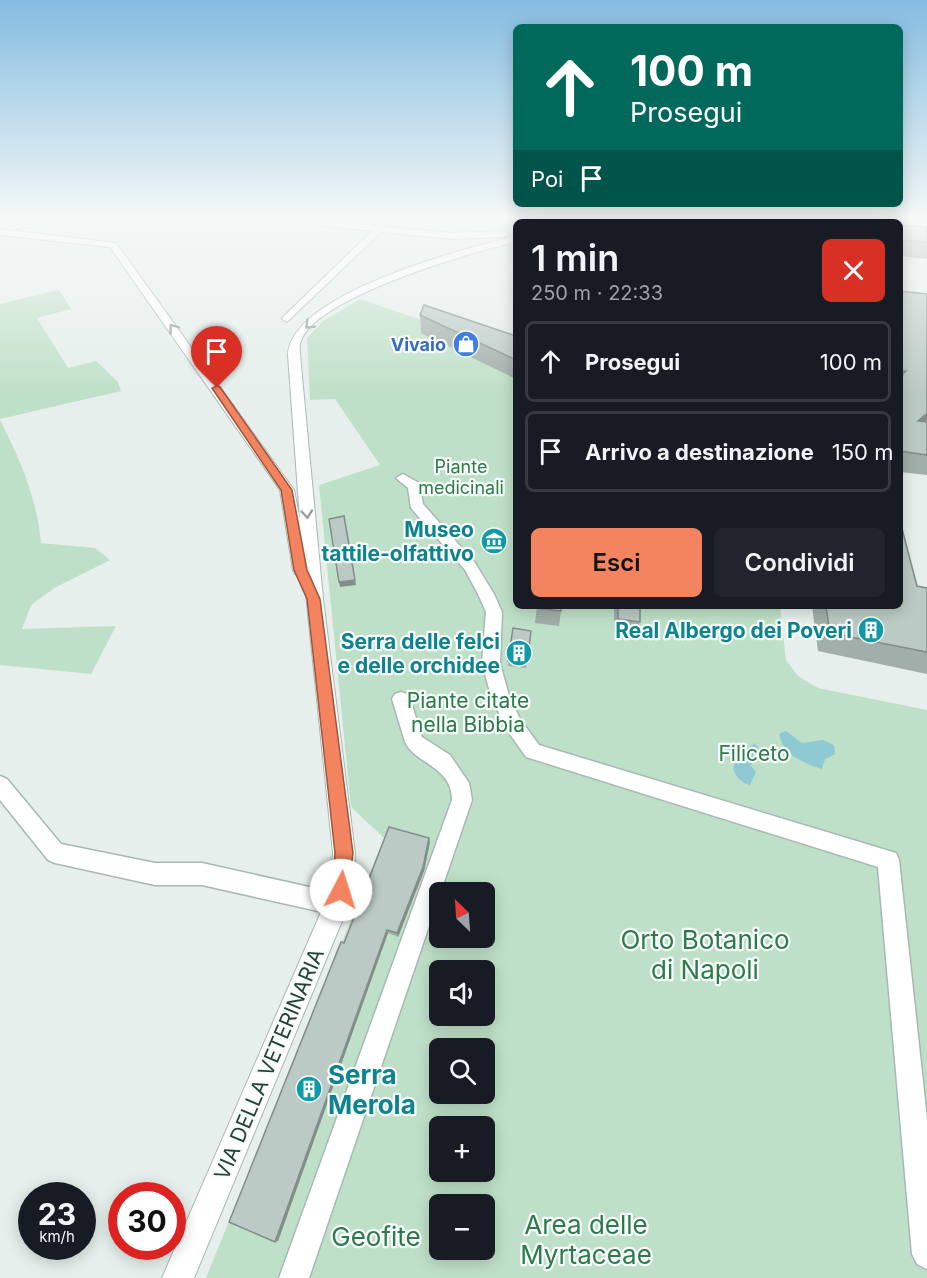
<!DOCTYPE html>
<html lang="it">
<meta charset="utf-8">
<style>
:root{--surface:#171b24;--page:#20242c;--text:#f1f3f6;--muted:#9ea1a6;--line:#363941;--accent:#f4845f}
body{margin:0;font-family:Inter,sans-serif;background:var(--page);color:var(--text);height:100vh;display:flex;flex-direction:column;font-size:22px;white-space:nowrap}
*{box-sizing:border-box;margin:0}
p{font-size:20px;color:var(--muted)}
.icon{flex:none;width:33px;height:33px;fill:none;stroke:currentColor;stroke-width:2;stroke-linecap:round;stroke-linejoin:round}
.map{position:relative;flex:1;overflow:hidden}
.side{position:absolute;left:513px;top:219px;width:390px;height:390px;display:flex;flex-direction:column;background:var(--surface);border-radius:9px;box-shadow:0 3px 15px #0003}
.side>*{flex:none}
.banner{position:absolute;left:513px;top:24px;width:390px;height:183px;border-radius:9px;box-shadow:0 3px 15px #0003;background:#00695c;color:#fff;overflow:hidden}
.needle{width:39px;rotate:335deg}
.fabs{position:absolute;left:429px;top:882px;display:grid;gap:12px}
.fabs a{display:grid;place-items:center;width:66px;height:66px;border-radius:9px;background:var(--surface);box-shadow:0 3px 15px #0003;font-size:30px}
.speed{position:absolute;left:18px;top:1182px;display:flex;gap:12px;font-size:30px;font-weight:700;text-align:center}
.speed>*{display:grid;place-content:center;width:78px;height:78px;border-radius:50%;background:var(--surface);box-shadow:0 3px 15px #0003;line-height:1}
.speed small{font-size:15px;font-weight:400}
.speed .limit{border:9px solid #d22;background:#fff;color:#111}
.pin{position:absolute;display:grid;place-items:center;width:51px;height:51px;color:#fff;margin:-62px -26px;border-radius:50% 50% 50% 0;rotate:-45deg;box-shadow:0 0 6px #0007}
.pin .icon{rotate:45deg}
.me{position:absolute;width:66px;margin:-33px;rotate:5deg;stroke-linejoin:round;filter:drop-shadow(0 0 4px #0008)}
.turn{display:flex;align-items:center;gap:21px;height:126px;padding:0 18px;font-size:27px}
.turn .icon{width:78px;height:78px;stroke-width:2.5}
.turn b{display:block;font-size:42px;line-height:51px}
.then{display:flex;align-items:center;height:57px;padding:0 18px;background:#0003;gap:12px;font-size:22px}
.round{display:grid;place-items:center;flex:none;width:63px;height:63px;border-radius:9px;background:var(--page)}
.head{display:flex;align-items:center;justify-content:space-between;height:102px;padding:0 18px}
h1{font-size:36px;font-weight:600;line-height:45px}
.action{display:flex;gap:12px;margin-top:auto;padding:12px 18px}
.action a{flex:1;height:69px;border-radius:9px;background:var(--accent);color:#111;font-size:24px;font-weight:600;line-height:69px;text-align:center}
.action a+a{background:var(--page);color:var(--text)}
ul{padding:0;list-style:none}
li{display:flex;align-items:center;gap:18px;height:81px;margin:0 12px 9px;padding:0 6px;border:3px solid var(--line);border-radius:9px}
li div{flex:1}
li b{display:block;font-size:22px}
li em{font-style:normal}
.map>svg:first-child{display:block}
.green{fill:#bfe0c8;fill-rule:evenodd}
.water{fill:#8ec9d4}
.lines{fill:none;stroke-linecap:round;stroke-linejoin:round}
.pedestrian-casing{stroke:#a8b8b2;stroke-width:3}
.minor-casing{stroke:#a8b8b2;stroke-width:2}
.pedestrian{fill:#fff;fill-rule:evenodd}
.minor{fill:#fff;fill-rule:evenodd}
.wall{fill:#a1aea9}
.shaded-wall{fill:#838d89}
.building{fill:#bbcac4;stroke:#838d89;stroke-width:1.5}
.oneway{stroke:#92a09c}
.route{fill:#f4845f;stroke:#9f563e;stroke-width:1.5}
.labels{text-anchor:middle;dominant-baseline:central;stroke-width:4.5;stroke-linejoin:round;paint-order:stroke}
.far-shop-label{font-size:18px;font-weight:bold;fill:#366cbe;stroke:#f7fbf9;text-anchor:end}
.far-park-label{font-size:18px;fill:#2d7a4b;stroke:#f7fbf9}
.culture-label{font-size:21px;font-weight:bold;fill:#0d838f;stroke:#f7fbf9;text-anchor:end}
.park-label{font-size:21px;fill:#2d7a4b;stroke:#f7fbf9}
.street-label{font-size:21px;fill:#24423a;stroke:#f7fbf9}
.near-park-label{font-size:26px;fill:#2d7a4b;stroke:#f7fbf9}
.near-culture-label{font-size:26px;font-weight:bold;fill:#0d838f;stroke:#f7fbf9;text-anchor:start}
</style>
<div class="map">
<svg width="927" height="1278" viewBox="0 0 927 1278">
<rect width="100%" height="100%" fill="#e6efeb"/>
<g class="green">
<path d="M59,290L71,309L37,318L68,368L96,361L118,382L121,391L0,419V304Z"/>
<path d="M360,299L516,352V606H780L786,660L798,676L818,688L927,710V1278H206L384,838L351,807L319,485L380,465L335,399L310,400L307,338L323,321ZM440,892H484V938H440ZM440,970H484V1016H440ZM440,1048H484V1094H440ZM440,1126H484V1172H440ZM440,1204H484V1250H440Z"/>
<path d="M0,420C20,459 37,498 41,543L95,548L110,560L56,587L31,605L22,629L116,626L91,674L0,665Z"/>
</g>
<g class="water">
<path d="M786,731L802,743L823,740L834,745L835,754L825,759L822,769C803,763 783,755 779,734Z"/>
<path d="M755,743L759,749L751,766L756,772L750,785C737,782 727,767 738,755C742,750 750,747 755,743Z"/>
</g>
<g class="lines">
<defs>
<g id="pedestrian">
<path d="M403,474L419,483L423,504L475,563L494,594L502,612L500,663L509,696L520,719L539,745L896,853L899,860L927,1119V1269L917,1264L912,1254L878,867L526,757L507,730L491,696L482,663L486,612L478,594L465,570L411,508L408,488L396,478Z"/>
<path d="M401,692L407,694L410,699L422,737L450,755L469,783L472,800L309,1278H279L452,800C452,766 415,764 405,742L392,699L395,694Z"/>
<path d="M0,776L7,779L61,844L155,863H202L336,893L344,896L347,904L344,912L336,915L202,885H155L55,863L48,860L0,800Z"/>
</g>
<g id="minor">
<path d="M65,216H84L17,229L13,226Z"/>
<path d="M234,216H264L377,226L387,216H396L385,227L452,233L505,231L509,234L505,237L452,239L381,232L287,322L282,319L283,317L372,231Z"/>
<path d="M503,216H533L575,222H545Z"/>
<path d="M681,216H713L757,222H725Z"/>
<path d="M880,216H927V218L808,222L812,220Z"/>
<path d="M0,229L116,243L294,490L300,520L288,355C290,294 465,248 516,236V242C472,252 316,297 301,341C299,345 300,351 300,355L323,599L355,853L353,889L345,914L194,1278H162L321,912L329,889L333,853L304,575L295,574L293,570L280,490L110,247L0,235Z"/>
</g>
</defs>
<use href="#pedestrian" class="pedestrian-casing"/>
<use href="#minor" class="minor-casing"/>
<use href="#pedestrian" class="pedestrian"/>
<use href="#minor" class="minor"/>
</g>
<g class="wall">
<path d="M900,225L927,227V259L900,256Z"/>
<path d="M900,291L927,294V420L925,422H927V475L900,472Z"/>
<path d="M420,315L516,336V379L421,333Z"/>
<path d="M917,586L927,588V674L818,651L812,606H900Z"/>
<path d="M537,606L561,611L559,626L535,623Z"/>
<path d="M614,606H640V622L635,636L614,634Z"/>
<path d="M513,628L531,631L526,668L508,666Z"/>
<path d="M430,842L424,871L398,937L388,933L278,1241L344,943Z"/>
</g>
<g class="shaded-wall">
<path d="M927,413V420L907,440L918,421Z"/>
<path d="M355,580L356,585L340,587L339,582Z"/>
<path d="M429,838L430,842L424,871L398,937L397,933Z"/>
<path d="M387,930L388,933L278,1241L275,1242Z"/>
</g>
<g class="building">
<path d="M642,216H652L718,222H640Z"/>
<path d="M777,216L822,219V222H777Z"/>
<path d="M900,225L927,227V242L900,240Z"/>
<path d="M900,291L927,294V413L918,421L927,422V455L900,451V377L906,371H900Z"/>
<path d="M424,305L516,336V360L420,315Z"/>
<path d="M344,516L355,580L339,582L329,519Z"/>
<path d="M900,521L917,586L927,588V652L830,633L826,606H900Z"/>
<path d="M537,606H561V611L537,608Z"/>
<path d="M618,606H640V622L618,619Z"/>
<path d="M513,628L531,631L527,663L508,661Z"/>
<path d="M389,827L429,838L423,867L397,933L387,930L275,1242L229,1222L341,942L344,943Z"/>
</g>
<defs><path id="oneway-chevron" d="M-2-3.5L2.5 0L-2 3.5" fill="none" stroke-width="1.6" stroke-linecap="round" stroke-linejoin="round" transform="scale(1.5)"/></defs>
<g class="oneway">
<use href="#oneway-chevron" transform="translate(309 325) rotate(135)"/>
<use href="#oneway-chevron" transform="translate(173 328) rotate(-126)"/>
<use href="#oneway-chevron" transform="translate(307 514) rotate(85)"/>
</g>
<linearGradient id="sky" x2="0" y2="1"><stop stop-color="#84bce0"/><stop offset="0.55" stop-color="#f4f8f6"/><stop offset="1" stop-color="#f4f8f6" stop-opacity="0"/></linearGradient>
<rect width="927" height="395" fill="url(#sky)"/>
<path class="route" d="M217,386L220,387L292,490L307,570L320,599L353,853L347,896L341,899L334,896L332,890L335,853L307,599L294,570L281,490L212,388Z"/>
<defs>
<symbol id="shop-disc" viewBox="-11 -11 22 22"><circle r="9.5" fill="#3f7fe0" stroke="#f7fbf9"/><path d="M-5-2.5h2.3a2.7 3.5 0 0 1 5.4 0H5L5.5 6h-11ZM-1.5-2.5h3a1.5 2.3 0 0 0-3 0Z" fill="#fff"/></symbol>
<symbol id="museum-disc" viewBox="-11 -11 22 22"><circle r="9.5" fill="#0f9aa8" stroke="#f7fbf9"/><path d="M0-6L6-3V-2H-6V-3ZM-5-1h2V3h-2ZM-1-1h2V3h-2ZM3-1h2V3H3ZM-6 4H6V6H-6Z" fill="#fff"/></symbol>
<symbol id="building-disc" viewBox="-11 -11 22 22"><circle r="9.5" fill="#0f9aa8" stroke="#f7fbf9"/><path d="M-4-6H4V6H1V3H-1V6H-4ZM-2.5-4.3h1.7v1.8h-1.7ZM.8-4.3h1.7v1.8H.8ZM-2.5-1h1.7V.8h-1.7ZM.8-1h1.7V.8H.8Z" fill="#fff"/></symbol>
</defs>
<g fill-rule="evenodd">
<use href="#shop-disc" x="451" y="329" width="30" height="30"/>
<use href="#museum-disc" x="479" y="526" width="30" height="30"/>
<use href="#building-disc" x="856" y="615" width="30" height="30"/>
<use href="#building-disc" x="504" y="638" width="30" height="30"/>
<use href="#building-disc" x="294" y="1074" width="30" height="30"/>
</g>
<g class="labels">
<g class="far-shop-label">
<text x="446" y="344">Vivaio</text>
</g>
<g class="far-park-label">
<text x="461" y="466">Piante<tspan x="461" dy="21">medicinali</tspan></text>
</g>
<g class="culture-label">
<text x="474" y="529">Museo<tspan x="474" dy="24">tattile-olfattivo</tspan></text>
<text x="852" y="630">Real Albergo dei Poveri</text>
<text x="500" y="641">Serra delle felci<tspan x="500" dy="24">e delle orchidee</tspan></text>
</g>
<g class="park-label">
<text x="468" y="700">Piante citate<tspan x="468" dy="24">nella Bibbia</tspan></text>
<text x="754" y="753">Filiceto</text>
</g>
<g class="street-label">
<text transform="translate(269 1064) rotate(-67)">VIA DELLA VETERINARIA</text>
</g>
<g class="near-park-label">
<text x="705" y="939">Orto Botanico<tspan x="705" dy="30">di Napoli</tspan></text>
<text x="586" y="1224">Area delle<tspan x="586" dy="30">Myrtaceae</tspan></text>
<text x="376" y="1236">Geofite</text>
</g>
<g class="near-culture-label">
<text x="328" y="1074">Serra<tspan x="328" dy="30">Merola</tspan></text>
</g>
</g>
</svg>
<div class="fabs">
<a><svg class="needle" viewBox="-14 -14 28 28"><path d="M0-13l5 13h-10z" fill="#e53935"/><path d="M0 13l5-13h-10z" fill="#9ea1a6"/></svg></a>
<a><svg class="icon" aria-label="sound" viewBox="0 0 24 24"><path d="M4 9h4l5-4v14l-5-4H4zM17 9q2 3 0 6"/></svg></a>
<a><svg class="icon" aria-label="search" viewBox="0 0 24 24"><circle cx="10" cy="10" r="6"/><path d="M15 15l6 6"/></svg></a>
<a>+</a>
<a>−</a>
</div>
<div class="speed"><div>23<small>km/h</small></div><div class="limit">30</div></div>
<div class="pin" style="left:217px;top:388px;background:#d93025"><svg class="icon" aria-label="arrive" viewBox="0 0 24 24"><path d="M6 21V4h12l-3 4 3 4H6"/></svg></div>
<svg class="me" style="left:341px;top:890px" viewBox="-20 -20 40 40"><circle r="19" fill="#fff"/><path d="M0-13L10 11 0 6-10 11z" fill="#f4845f"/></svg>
<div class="banner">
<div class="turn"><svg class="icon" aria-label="ahead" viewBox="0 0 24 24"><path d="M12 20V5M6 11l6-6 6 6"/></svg><div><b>100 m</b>Prosegui</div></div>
<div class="then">Poi<svg class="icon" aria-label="arrive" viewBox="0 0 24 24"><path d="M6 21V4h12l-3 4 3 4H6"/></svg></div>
</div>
<section class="side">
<div class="head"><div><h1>1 min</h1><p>250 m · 22:33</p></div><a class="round" style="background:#d93025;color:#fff"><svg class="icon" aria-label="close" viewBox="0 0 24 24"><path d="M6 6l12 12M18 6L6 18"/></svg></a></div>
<ul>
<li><svg class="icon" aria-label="ahead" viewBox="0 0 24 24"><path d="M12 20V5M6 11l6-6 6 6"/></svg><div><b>Prosegui</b></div><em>100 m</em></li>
<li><svg class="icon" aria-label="arrive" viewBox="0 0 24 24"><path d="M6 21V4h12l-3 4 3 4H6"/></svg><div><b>Arrivo a destinazione</b></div><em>150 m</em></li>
</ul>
<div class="action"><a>Esci</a><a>Condividi</a></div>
</section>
</div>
